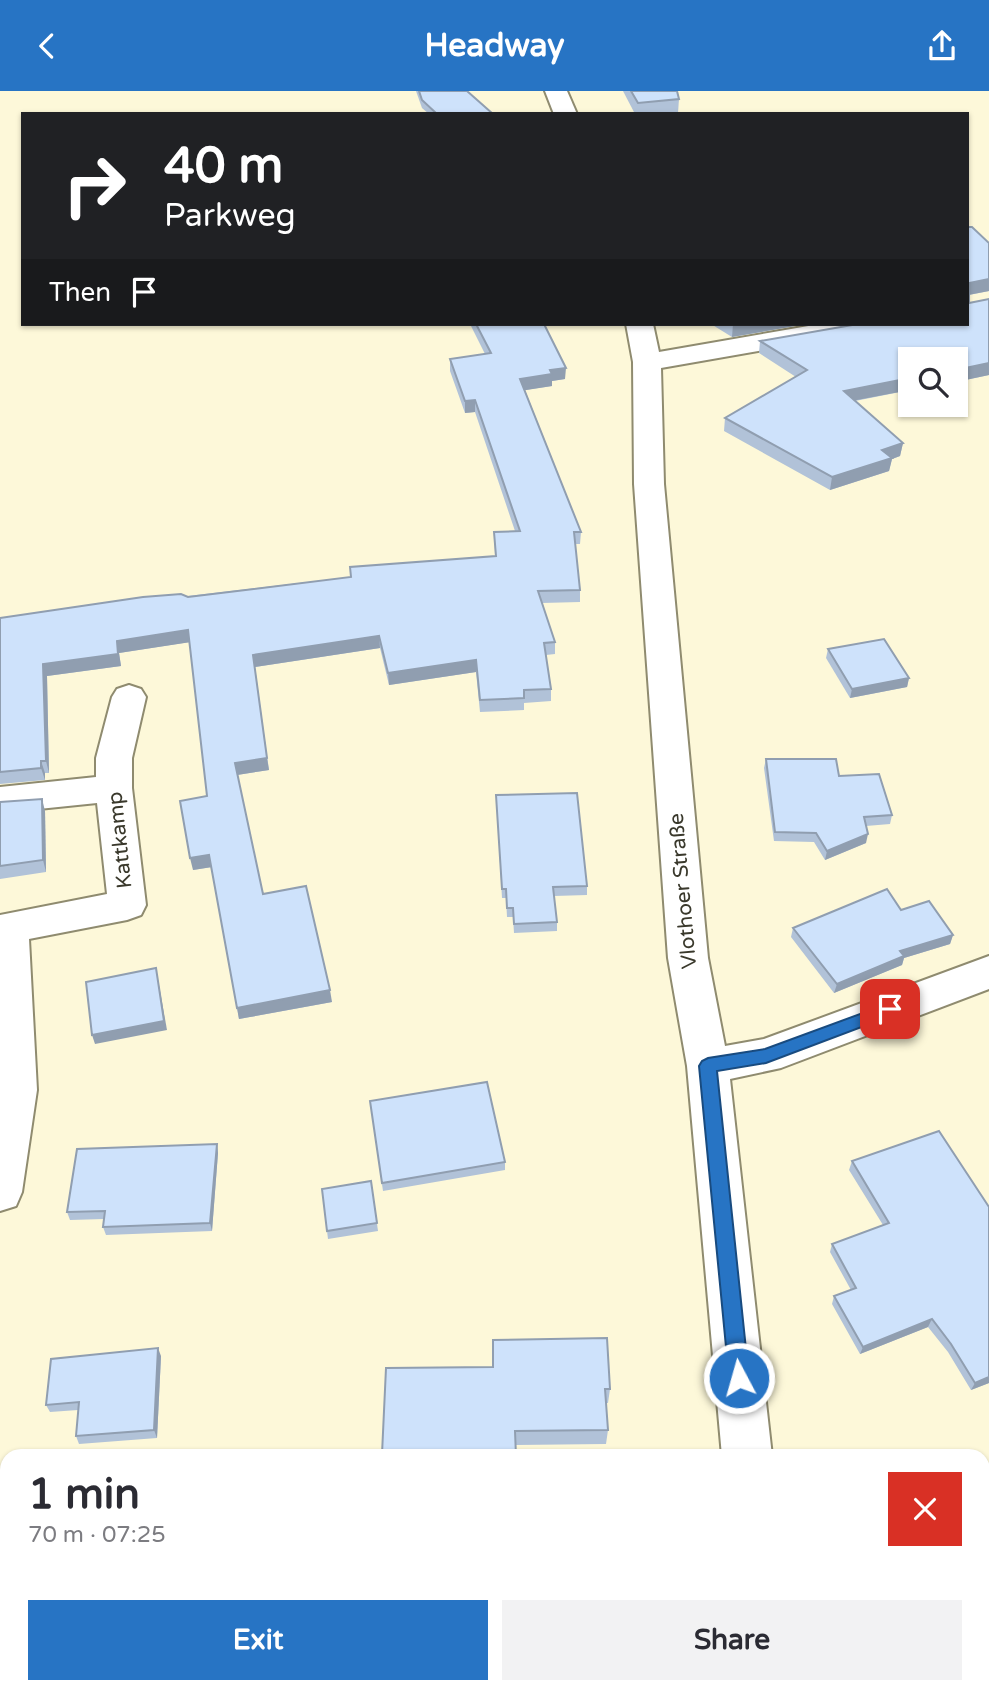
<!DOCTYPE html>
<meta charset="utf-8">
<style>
:root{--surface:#fff;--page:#f2f2f3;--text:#2b2b33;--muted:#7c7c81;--accent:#2774c4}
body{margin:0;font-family:"Varela Round",sans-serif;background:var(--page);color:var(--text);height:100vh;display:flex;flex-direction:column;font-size:26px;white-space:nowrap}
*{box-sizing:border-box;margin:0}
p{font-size:23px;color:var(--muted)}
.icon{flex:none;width:38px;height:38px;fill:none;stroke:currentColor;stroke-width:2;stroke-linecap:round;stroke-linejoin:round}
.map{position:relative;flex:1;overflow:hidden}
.panel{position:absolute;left:0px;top:1358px;width:990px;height:245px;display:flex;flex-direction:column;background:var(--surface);border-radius:21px 21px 0 0;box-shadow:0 2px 5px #0004}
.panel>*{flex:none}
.top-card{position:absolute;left:21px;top:21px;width:948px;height:214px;border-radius:0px;box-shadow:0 2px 5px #0004;background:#202124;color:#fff;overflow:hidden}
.buttons{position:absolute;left:898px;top:256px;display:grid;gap:14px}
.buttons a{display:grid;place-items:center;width:70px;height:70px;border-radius:0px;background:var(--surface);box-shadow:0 2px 5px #0004;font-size:35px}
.pin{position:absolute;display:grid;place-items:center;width:60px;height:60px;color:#fff;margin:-30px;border-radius:14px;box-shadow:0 4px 10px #0006}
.me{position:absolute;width:77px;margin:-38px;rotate:354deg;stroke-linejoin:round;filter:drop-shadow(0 0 5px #0008)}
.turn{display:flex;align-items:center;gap:24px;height:147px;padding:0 28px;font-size:32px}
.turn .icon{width:91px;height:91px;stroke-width:2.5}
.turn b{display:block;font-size:49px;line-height:60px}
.then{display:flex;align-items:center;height:66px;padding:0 28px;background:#0003;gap:14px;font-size:26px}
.round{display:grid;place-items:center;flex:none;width:74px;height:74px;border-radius:0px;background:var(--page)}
.summary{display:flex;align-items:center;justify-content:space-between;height:119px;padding:0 28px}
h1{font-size:42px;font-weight:800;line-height:52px}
.cta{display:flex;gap:14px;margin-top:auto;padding:14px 28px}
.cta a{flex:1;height:80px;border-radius:0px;background:var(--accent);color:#fff;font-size:28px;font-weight:800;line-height:80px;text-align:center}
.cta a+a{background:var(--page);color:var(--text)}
header{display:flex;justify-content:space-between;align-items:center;height:91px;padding:0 28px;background:var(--accent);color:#fff;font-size:32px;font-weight:800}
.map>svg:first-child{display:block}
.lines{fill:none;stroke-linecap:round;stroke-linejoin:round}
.minor-casing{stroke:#8f8b6f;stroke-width:4}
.minor{fill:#fff;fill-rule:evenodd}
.wall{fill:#b1c2d8}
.shaded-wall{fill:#909eb0}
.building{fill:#cee2fb;stroke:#909eb0;stroke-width:2}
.route{fill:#2774c4;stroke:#194b7f;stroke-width:2}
.labels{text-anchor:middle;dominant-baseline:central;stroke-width:5;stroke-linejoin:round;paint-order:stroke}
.street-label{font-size:21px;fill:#3a392c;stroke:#fff}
</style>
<header><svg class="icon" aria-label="back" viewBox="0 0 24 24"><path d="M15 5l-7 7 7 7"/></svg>Headway<svg class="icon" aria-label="share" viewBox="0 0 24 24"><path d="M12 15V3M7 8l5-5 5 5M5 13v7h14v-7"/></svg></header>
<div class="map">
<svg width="989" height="1603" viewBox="0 0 989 1603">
<rect width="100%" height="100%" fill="#fdf8d9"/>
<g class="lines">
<defs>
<g id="minor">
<path d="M545,0H567L577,23H554Z"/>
<path d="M626,233H653L659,261L820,233H880L876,239L866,241L661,277L664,393L708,867L725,955L764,948L989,865V898L781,977L730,988L772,1365H722L687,975L668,867L634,393L633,271Z"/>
<path d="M129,594L141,598L146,606L132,667V697L146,814L141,824L127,829L29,848L37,999L22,1101L16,1115L0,1120V824L107,803L97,712L0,722V696L96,686V667L112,606L117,598Z"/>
<path d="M743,1596H797L798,1603H744Z"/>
</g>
</defs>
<use href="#minor" class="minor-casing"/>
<use href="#minor" class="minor"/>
</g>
<g class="wall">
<path d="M416,0H467L493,23H429L422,17Z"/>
<path d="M623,0H677L679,8L678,22L635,23Z"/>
<path d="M968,136H972L989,152V200L969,204V212L989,208V284L956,291V268H910V299L855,310L903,352L900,365L892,368L889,380L830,399L724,340L725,327L796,286L759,262L760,250L858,233H968Z"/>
<path d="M470,233H544L565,288L552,290V295L525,299L581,441L580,453H575L580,499V511L542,512L555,551V563L546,564L551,598V610L524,612V619L480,621L476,581L389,594L380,557L255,576L269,679L237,684L263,803L332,911L239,928L212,776L193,779L207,705L190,551L119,562L121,575L47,585L49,682H45V689L0,693V527L351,486L495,465L494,441L515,440L475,321L465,322L450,280V268L485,263Z"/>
<path d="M711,233H806L732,246Z"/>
<path d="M828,558L909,587L907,596L850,607L826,567Z"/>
<path d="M766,668L839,685L892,724L890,733L866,735V752L825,769L814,751L774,750L764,677Z"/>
<path d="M496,704L587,795V804L554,805L557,831V840L514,842L513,826H507L506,807H502Z"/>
<path d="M0,711L45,720L46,781L0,788Z"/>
<path d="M901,819L953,844L950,853L904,867L902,874L834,902L791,846L793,837Z"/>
<path d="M370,1010L505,1071V1079L383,1100Z"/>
<path d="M217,1053L218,1062L212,1140L106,1144L103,1136L104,1128L70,1129L67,1121Z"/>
<path d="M852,1070L989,1292L971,1299L948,1261L928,1236L860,1263L832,1213L834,1205L851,1199L830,1161L832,1153L883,1134L849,1079Z"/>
<path d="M371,1090L378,1140L328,1148L322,1098Z"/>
<path d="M161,1265L157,1347L79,1353L76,1345L78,1319L50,1321L46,1314Z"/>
<path d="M386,1277L610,1298L608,1312H606L608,1339L606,1353L516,1354V1365H382Z"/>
<path d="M7,1596H144V1598L87,1603H0Z"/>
<path d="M374,1596H627L625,1603H374Z"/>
</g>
<g class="shaded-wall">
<path d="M989,188V200L968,204L969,192Z"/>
<path d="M733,233H806L732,246Z"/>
<path d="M989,272V284L956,291V279Z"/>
<path d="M566,277L565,288L552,290V295L520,300V288L550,279Z"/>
<path d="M910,287V299L841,312L844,300Z"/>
<path d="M475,309V321L465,322V310Z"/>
<path d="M903,352L900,365L892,368L889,380L830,399L832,386L882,359Z"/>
<path d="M188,539L191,551L119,562L121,575L47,585L49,682L46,670L43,573L117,550Z"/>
<path d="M379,545L380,557L255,576L253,564Z"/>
<path d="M476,569V581L389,594L388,582Z"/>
<path d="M909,587L907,596L850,607L852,598Z"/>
<path d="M267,667L269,679L237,684L235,672Z"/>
<path d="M41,670L45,682V689L41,677Z"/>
<path d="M42,708L45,720L46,781L43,769Z"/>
<path d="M868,743L866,752L825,769L827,760Z"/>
<path d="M209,764L212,776L193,779L190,767Z"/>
<path d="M953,844L950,853L904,867L902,874L834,902L837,893L900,860Z"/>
<path d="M156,877L167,939L95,953L92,944Z"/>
<path d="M330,899L332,911L239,928L237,917Z"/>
<path d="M217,1053L218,1062L212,1140L210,1132Z"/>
<path d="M932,1228L928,1236L860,1263L863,1256Z"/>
<path d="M158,1257L161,1265L157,1347L154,1339Z"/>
<path d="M989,1286V1292L971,1299L975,1292Z"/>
</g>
<g class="building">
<path d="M419,0H467L493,23H437L422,9Z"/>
<path d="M631,0H677L679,8L638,12Z"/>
<path d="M968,136H972L989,152V188L969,192V212L989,208V272L956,279V268H910V287L844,300L903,352L882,359L892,367L832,386L725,327L807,279L760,250L858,233H968Z"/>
<path d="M476,233H544L566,277L550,279L552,283L520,288L581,441H574L580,499L538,500L555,551L544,552L551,598L524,599V607L480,609L476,569L388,582L379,545L253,564L267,667L235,672L263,803L306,795L330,899L237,917L209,764L190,767L180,710L207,705L188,539L117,550L118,563L43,573L46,670H41V677L0,681V527L143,506L181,503L188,506L351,486L350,476L496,465L494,441L520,440L475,309L465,310L450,268L491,262Z"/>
<path d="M884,548L909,587L852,598L828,558Z"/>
<path d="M766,668H836L839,685L879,683L892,724L864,726L868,743L827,760L816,742L775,741Z"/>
<path d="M577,702L587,795L553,796L557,831L514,833L513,817H507L506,798H502L496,704Z"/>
<path d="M42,708L43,769L0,775V711Z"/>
<path d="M887,798L901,819L929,810L953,844L900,860L904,865L837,893L793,837Z"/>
<path d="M156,877L164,930L92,944L86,891Z"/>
<path d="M487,991L505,1071L382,1092L370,1010Z"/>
<path d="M939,1040L989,1116V1286L975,1292L951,1253L932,1228L863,1256L834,1205L856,1197L832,1153L889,1132L852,1070Z"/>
<path d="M217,1053L210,1132L103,1136L105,1120L67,1121L77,1058Z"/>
<path d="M371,1090L377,1132L327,1140L322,1098Z"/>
<path d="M607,1247L610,1298H605L608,1339L515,1340L516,1365H423V1362L382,1363L386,1277L493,1276V1249Z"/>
<path d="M158,1257L154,1339L76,1345L79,1311L46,1314L51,1268Z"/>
<path d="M7,1540V1596H98L0,1603V1541Z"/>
<path d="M374,1596H622L623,1603H374Z"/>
</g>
<path class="route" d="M890,912L896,914L898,918L896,923L766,972L717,980L749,1287L746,1294L739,1296L732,1294L729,1287L699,975L702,970L708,967L765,958Z"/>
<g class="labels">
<g class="street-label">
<text transform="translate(120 749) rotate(-96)">Kattkamp</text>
<text transform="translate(683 800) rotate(-95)">Vlothoer Straße</text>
</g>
</g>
</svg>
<div class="buttons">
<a><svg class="icon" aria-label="search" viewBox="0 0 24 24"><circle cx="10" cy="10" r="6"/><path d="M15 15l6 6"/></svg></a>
</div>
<div class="pin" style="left:890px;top:918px;background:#d93025"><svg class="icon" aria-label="arrive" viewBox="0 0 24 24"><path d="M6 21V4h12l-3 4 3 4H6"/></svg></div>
<svg class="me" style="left:739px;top:1287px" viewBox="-20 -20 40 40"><circle r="17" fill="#2774c4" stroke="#fff" stroke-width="3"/><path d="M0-11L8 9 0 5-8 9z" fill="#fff"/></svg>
<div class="top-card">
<div class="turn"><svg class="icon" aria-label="right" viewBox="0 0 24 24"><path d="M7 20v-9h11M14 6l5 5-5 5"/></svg><div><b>40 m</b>Parkweg</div></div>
<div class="then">Then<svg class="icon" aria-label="arrive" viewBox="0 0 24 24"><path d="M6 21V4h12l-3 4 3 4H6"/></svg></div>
</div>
<section class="panel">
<div class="summary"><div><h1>1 min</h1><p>70 m · 07:25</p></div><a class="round" style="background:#d93025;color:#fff"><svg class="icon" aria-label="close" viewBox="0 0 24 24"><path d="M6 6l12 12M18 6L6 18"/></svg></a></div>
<div class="cta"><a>Exit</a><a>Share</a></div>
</section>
</div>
